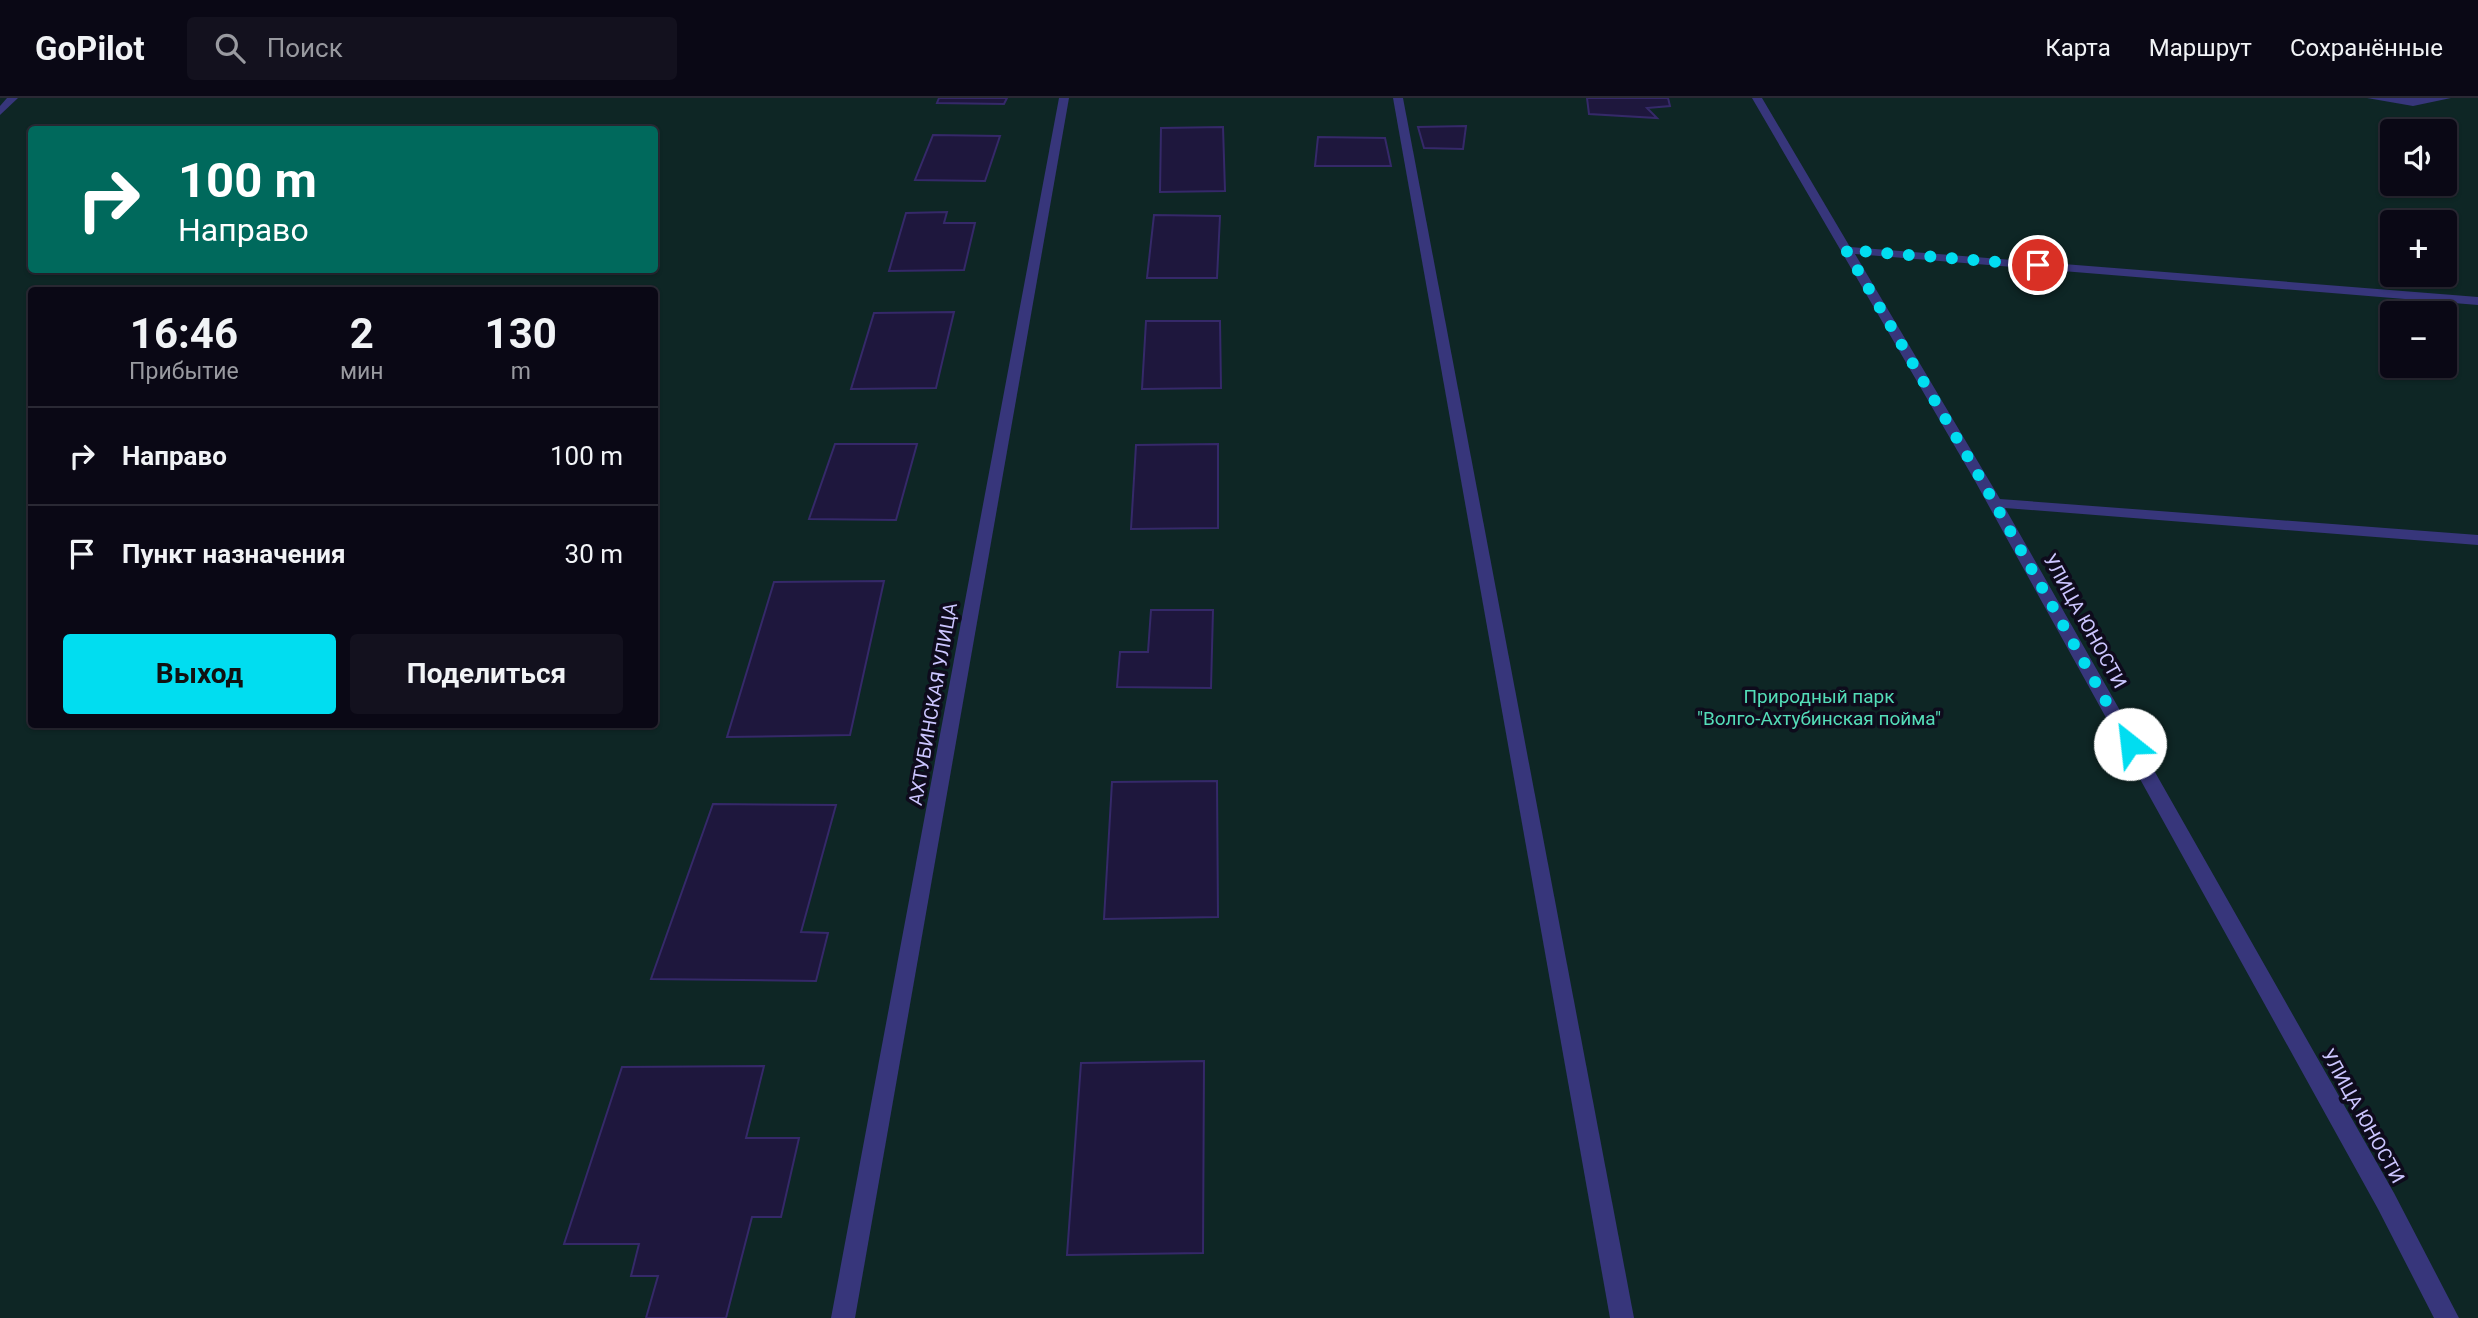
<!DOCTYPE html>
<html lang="ru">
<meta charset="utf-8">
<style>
:root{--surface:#0a0815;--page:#13111e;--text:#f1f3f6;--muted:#999aa0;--line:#2a2934;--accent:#01ddf0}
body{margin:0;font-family:Roboto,sans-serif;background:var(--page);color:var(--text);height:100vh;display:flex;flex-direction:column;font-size:26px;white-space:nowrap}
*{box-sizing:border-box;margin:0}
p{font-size:23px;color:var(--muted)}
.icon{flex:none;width:38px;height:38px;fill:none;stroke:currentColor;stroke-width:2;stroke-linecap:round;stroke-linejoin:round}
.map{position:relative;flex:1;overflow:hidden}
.details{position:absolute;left:28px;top:189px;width:630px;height:441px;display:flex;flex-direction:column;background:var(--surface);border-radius:7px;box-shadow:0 2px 5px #0004,0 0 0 2px var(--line)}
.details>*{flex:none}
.guide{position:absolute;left:28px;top:28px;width:630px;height:147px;border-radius:7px;box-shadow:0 2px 5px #0004,0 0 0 2px var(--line);background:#00695c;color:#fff;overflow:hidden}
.tools{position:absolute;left:2380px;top:21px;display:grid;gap:14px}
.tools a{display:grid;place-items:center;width:77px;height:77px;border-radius:7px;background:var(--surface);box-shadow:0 2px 5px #0004,0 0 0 2px var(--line);font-size:35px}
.pin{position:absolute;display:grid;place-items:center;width:60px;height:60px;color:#fff;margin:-30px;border:4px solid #fff;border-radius:50%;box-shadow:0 2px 7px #0007}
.me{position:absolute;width:77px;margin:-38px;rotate:331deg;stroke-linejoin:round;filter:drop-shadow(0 0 5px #0008)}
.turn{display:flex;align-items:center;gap:24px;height:147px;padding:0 35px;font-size:32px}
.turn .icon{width:91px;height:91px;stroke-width:2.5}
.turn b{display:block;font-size:49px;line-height:60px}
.eta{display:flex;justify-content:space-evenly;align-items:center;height:119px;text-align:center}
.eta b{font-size:42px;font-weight:700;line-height:49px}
.action{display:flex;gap:14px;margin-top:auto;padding:14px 35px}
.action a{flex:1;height:80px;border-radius:7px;background:var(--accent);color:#111;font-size:28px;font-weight:700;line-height:80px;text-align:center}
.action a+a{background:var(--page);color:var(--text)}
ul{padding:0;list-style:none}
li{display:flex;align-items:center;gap:21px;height:98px;padding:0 35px;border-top:2px solid var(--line)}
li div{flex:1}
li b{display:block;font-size:26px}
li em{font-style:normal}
header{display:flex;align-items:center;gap:42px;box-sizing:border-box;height:98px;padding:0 35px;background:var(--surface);border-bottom:2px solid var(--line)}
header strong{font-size:33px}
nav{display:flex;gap:38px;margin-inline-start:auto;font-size:24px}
.search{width:490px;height:63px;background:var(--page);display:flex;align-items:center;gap:18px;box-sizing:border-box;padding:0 24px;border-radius:7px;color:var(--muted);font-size:26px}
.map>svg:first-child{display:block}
.green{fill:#0e2625;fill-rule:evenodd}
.building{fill:#1e173d;stroke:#352969;stroke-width:2}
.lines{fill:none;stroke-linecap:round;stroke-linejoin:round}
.minor{fill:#37367b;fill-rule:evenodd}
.route{stroke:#01ddf0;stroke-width:12;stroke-dasharray:0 21.6}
.labels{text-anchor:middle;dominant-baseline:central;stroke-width:7;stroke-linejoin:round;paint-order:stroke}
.street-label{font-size:19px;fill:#ccc6ff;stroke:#0e0b1c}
.park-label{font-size:19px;fill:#54ddb8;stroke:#0e0b1c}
</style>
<header>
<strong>GoPilot</strong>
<div class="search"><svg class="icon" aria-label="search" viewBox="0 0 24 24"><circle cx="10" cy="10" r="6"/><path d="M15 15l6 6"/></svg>Поиск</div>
<nav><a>Карта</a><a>Маршрут</a><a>Сохранённые</a></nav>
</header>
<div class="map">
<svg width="2478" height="1220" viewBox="0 0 2478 1220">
<rect width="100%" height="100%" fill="#0e0b1c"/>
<path class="green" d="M0,0H2478V1220H0ZM32,32H654V172H32ZM2392,33H2445V86H2392ZM2392,124H2445V177H2392ZM32,192H654V626H32ZM2392,215H2445V268H2392Z"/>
<g class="building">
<path d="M939,0H1007L1004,6L937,5Z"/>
<path d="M1587,0H1668L1670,8L1647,10L1657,20L1589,16Z"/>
<path d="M1466,28L1463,51L1424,50L1418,29Z"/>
<path d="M1223,29L1225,93L1160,94L1161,30Z"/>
<path d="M933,37L1000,38L985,83L915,82Z"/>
<path d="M1318,39L1385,40L1391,68H1315Z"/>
<path d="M947,114L944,125H975L964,172L889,173L906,115Z"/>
<path d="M1154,117L1220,118L1217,180H1147Z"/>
<path d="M954,214L936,290L851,291L874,215Z"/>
<path d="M1146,223H1220L1221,290L1142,291Z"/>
<path d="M835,346H917L896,422L809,421Z"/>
<path d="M1218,346V430L1131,431L1136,347Z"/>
<path d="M884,483L850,637L727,639L774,484Z"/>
<path d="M1151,512H1213L1211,590L1117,589L1120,554H1148Z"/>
<path d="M1217,683L1218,819L1104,821L1112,684Z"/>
<path d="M713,706L836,707L801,834L828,835L816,883L651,881Z"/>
<path d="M1204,963L1203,1155L1067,1157L1081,965Z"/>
<path d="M764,968L746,1040H799L781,1119H752L726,1220H646L658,1178H631L639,1146H564L622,969Z"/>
</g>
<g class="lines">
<g class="minor">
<path d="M7,0H18L0,17V8Z"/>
<path d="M1059,0H1069L855,1220H831Z"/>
<path d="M1393,0H1403L1634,1220H1610Z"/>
<path d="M1752,0H1762L1850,149L2478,199V207L1855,156L2000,401L2478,437V447L2005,410L2394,1095L2459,1220H2434L2378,1111L1975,383Z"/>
<path d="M2367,0H2451L2413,8Z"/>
</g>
</g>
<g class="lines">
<path class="route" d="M2038,167L1846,152L1982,383L2130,646"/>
</g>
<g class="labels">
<g class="street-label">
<text transform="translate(2085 523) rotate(61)">УЛИЦА ЮНОСТИ</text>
<text transform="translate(933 606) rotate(-80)">АХТУБИНСКАЯ УЛИЦА</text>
<text transform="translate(2363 1018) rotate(61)">УЛИЦА ЮНОСТИ</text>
</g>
<g class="park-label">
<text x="1819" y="598">Природный парк<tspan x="1819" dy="22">"Волго-Ахтубинская пойма"</tspan></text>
</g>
</g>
</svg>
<div class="tools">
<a><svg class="icon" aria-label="sound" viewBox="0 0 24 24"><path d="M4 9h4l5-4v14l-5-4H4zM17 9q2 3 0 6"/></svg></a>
<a>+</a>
<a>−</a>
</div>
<div class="pin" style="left:2038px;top:167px;background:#d93025"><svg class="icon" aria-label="arrive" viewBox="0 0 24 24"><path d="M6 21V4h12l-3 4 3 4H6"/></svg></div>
<svg class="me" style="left:2130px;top:646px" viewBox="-20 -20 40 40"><circle r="19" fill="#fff"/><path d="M0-13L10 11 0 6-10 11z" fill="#01ddf0"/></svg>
<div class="guide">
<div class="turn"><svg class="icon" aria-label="right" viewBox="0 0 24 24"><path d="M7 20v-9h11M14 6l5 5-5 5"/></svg><div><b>100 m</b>Направо</div></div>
</div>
<section class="details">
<div class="eta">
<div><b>16:46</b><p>Прибытие</p></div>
<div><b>2</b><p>мин</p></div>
<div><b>130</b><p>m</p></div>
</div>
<ul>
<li><svg class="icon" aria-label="right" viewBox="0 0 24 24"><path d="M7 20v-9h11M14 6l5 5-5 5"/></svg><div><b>Направо</b></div><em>100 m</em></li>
<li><svg class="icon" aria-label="arrive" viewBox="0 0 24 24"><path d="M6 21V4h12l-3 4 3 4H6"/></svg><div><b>Пункт назначения</b></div><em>30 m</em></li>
</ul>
<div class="action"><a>Выход</a><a>Поделиться</a></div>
</section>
</div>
